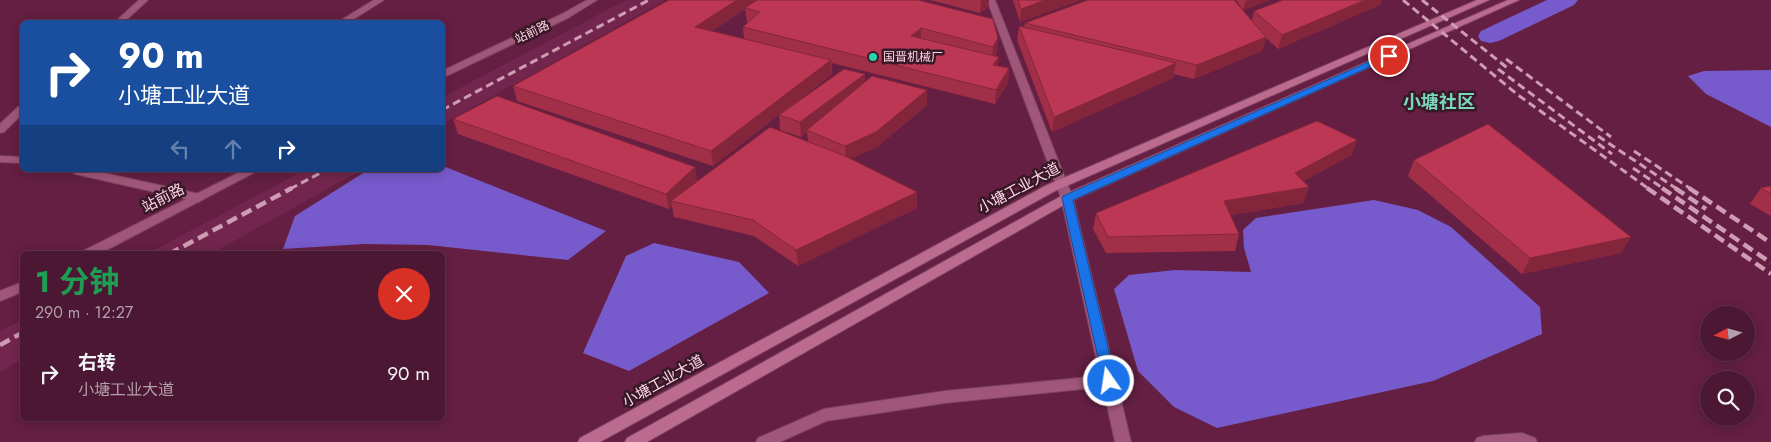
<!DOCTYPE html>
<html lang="zh">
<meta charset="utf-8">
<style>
:root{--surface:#4b1732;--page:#52203a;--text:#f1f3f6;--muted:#b29fac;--line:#62364d}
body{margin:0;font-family:Jost,"Noto Sans SC",sans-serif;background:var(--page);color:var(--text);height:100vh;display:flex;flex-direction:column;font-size:19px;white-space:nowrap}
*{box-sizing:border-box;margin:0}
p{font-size:16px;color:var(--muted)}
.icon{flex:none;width:28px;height:28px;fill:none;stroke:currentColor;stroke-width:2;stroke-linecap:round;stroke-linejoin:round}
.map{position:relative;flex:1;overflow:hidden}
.side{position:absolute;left:20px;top:251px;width:425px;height:170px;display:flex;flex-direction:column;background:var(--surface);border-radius:8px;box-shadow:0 2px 12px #0003,0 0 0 1px var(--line)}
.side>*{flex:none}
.hud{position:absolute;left:20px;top:20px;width:425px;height:152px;border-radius:8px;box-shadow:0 2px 12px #0003,0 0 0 1px var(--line);background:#1a4fa0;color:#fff;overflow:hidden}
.needle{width:32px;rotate:264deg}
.buttons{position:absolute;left:1700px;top:306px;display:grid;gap:10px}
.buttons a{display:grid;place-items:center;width:55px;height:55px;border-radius:50%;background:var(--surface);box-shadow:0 2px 12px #0003,0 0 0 1px var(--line);font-size:25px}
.pin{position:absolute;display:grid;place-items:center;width:42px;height:42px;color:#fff;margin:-21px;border:2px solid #fff;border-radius:50%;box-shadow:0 1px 5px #0007}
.me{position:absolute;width:55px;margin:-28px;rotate:347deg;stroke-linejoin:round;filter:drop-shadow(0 0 4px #0008)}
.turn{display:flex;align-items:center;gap:18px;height:105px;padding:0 15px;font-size:22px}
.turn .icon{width:65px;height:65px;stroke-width:2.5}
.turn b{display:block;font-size:35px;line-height:42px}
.lanes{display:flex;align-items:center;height:48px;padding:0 15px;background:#0003;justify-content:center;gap:25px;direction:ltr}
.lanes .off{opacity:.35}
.round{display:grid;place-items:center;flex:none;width:52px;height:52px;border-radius:26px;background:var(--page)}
.headline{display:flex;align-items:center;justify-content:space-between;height:85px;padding:0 15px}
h1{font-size:30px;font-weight:700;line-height:38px;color:#1e9e55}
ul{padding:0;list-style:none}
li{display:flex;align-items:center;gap:15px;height:75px;padding:0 15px}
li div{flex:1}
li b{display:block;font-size:19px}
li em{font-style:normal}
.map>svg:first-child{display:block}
.built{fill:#73264d}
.water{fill:#775acb}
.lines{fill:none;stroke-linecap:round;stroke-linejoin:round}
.river{fill:#775acb;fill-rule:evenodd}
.minor-casing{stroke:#7d4061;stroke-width:2}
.tertiary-casing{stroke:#7d4061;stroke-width:2}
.secondary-casing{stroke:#7d4061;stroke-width:2}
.minor{fill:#a05678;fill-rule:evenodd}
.tertiary{fill:#a05678;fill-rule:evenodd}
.secondary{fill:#ba6b8e;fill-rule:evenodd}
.rail-far1{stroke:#cf9cb3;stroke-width:3;stroke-dasharray:8 4.5;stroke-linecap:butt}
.rail{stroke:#cf9cb3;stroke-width:4.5;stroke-dasharray:11 5.5;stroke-linecap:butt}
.wall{fill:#a22f48;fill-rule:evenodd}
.shaded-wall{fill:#84263b}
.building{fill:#bc3754;stroke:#84263b}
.route{fill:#1a73e8;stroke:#114b97}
.poi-dot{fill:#28d5ad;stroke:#361826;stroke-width:2}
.labels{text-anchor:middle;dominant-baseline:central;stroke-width:5;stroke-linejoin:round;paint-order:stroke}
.far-street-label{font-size:12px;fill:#ffd4e5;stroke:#361826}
.far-poi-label{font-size:12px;fill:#ffd4e5;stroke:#361826;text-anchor:start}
.street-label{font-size:15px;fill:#ffd4e5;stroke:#361826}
.quarter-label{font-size:18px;font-weight:bold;fill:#79d8bb;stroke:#361826}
</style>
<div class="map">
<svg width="1771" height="442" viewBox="0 0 1771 442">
<rect width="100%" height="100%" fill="#641f42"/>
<g class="built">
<path d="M626,0H665L443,124V97Z"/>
<path d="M305,170H361L211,254H147Z"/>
<path d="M22,320V359L0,372V331Z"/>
</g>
<g class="water">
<path d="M1771,70V127L1706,94L1688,76L1704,71Z"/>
<path d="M443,166L606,231L568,260L428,245L364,244L283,249L295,216L368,170H442Z"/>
<path d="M1374,200L1418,210L1451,227L1540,307L1542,334L1433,381L1217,428L1174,407L1138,371L1114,289L1129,275L1175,270L1251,272L1244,248L1243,230L1256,218Z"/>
<path d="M654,243L739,262L769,293L629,371L583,353L626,256Z"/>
</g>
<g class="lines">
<path class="river" d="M1547,0H1578L1574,5L1499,41L1490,43L1481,41L1478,36L1481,31Z"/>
<defs>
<g id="minor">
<path d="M139,0H148L124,22H115Z"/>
<path d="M374,0H384L349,22H338Z"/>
<path d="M587,0H597L568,18L442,78V71L562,14Z"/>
<path d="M987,0H995L1073,198L1131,442H1115L1103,387L945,403L826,421L780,442H756L758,438L824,409L945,391L1100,376L1061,198Z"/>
<path d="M22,106V114L4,132L0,133V124L18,107Z"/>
<path d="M95,170H109L97,178L91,174Z"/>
<path d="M244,170H259L99,254H82L83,251Z"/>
<path d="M22,282V292L0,301V291Z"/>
<path d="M1522,433L1535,438L1537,442H1475L1477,438L1483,436Z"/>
</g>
<g id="tertiary">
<path d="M0,156L22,157V163L0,162Z"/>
<path d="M69,170H91L199,194L205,198L199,202L75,174Z"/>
</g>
<g id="secondary">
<path d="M1477,0H1489L1055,191L600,442H578L580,438L1047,185Z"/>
<path d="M1508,0H1519L1071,201L647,442H625L627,438L1063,195Z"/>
</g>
</defs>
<use href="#minor" class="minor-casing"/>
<use href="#tertiary" class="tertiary-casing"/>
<use href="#secondary" class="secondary-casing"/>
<use href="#minor" class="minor"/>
<use href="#tertiary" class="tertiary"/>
<use href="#secondary" class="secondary"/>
<g class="rail-far1">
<path d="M1403,0L1518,95L1649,189"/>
<path d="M1422,0L1510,70"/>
<path d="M1506,59L1611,137"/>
<path d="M1498,69L1612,154"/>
<path d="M442,110L649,0"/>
<path d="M1598,136L1677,189"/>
<path d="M1634,151L1691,189"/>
<path d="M1633,168L1664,189"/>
<path d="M290,189L326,170"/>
</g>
<g class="rail">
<path d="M1647,188L1771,274"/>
<path d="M1662,188L1771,263"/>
<path d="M1675,188L1706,209"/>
<path d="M1689,188L1771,243"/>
<path d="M169,254L292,188"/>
<path d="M0,345L22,333"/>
</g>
</g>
<g class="wall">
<path d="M669,0H918L998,38L997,52L995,56L998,66L1009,68L1008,83L995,104L832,63V74L785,111L865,74V82L927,105L877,147L850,159L917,192V208L798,266L754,236L674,217L672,206L669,209L458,134L453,119L697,181L808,142L807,132L801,137L780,130L779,115L713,166L517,101L513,86ZM745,9L747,22H748L743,27L744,39L712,31Z"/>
<path d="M930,0H989L988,7L980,13Z"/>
<path d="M1013,0H1081L1020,22Z"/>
<path d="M1236,0H1270L1243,10Z"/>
<path d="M1380,5L1278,49L1266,38L1262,51L1194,79L1174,74L1173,78L1052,132L1017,40L1019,26L1024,27L1025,23L1252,21L1254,11Z"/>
<path d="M1352,155L1303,181L1309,187L1303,203L1231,215L1239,234L1235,251L1106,253L1093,229L1096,213Z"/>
<path d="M1414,160L1621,253L1522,274L1408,176Z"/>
<path d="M1771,186V216L1750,204L1761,188Z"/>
</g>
<g class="shaded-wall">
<path d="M737,0H759L745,8V9L697,41L695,27Z"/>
<path d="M981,0H989L988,7L980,13Z"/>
<path d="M1045,0H1081L1020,22L1021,9Z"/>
<path d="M1246,0H1270L1243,10Z"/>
<path d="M1365,0H1382L1380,5L1278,49L1282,35Z"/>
<path d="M921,28V42L911,36Z"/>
<path d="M1266,37L1262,51L1194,79L1197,65Z"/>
<path d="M998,38L997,52L992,61L993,47Z"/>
<path d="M999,57L998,72L993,65Z"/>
<path d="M831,60L832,74L713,166L711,151Z"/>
<path d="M1176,63L1173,78L1052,132L1054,117Z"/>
<path d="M1009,68L1008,83L995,104L996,90Z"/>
<path d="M865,74V89L807,130V132L801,137L800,122Z"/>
<path d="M927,90V105L877,147L846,161L845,146Z"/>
<path d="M1357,140L1352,155L1290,188L1295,173Z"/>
<path d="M695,167L698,183L671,201L672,206L669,209L666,194Z"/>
<path d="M1309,187L1303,203L1220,217L1224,201Z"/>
<path d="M917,192V208L798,266L796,250Z"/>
<path d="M1631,237L1621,253L1522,274L1530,258Z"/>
</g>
<g class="building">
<path d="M669,0H737L695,27L831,60L711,151L513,86Z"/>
<path d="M757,0H918L993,19L998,38L993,47L921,28L911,36L999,57L993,65L1009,68L996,90L743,27L760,12L745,8Z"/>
<path d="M1018,0H1045L1021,9Z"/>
<path d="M1088,0H1234L1266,37L1197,65L1025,23Z"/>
<path d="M1283,0H1365L1282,35L1254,11Z"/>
<path d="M1019,26L1176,63L1054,117Z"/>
<path d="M844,69L865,74L800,122L779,115Z"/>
<path d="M872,76L927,90L876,132L845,146L807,130Z"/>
<path d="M497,96L695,167L666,194L453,119Z"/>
<path d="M1317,121L1357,140L1295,173L1309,187L1224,201L1239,234L1108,237L1096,213Z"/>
<path d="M1488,124L1631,237L1530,258L1414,160Z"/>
<path d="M770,127L845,156L917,192L796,250L753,220L671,201Z"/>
<path d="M1771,186V194L1761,188Z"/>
</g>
<path class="route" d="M1389,53L1394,56L1392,57L1073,200L1116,381L1114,384H1104L1062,198L1063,196Z"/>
<circle class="poi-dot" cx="873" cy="57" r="5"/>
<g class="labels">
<g class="far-street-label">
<text transform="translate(532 32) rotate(-26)">站前路</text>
</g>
<g class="far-poi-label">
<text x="883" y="57">国晋机械厂</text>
</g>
<g class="street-label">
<text transform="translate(1019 188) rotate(-28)">小塘工业大道</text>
<text transform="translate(163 198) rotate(-27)">站前路</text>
<text transform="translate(663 381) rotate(-29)">小塘工业大道</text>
</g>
<g class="quarter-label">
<text x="1439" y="102">小塘社区</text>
</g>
</g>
</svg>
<div class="buttons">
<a><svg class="needle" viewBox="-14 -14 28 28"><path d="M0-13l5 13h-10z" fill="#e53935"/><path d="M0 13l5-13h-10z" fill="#b29fac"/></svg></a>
<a><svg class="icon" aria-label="search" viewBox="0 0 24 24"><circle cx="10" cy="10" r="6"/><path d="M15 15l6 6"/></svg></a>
</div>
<div class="pin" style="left:1389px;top:56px;background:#d93025"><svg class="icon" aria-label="arrive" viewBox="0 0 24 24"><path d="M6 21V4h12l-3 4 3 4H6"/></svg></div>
<svg class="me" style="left:1109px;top:381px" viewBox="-20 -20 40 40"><circle r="17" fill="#1a73e8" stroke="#fff" stroke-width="3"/><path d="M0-11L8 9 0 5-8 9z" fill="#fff"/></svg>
<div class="hud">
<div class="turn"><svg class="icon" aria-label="right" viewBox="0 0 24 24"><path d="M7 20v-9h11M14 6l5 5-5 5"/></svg><div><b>90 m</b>小塘工业大道</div></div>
<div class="lanes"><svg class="icon off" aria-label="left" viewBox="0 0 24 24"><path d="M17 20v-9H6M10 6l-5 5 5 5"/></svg><svg class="icon off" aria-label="ahead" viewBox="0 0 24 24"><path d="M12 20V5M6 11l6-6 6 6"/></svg><svg class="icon" aria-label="right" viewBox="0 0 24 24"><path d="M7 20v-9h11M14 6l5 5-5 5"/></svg></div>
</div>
<section class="side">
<div class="headline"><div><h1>1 分钟</h1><p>290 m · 12:27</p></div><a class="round" style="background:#d93025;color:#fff"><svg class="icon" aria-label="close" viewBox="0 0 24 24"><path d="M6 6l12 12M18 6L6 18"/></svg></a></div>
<ul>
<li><svg class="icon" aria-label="right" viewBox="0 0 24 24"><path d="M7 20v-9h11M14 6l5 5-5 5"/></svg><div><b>右转</b><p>小塘工业大道</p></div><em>90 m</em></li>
</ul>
</section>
</div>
